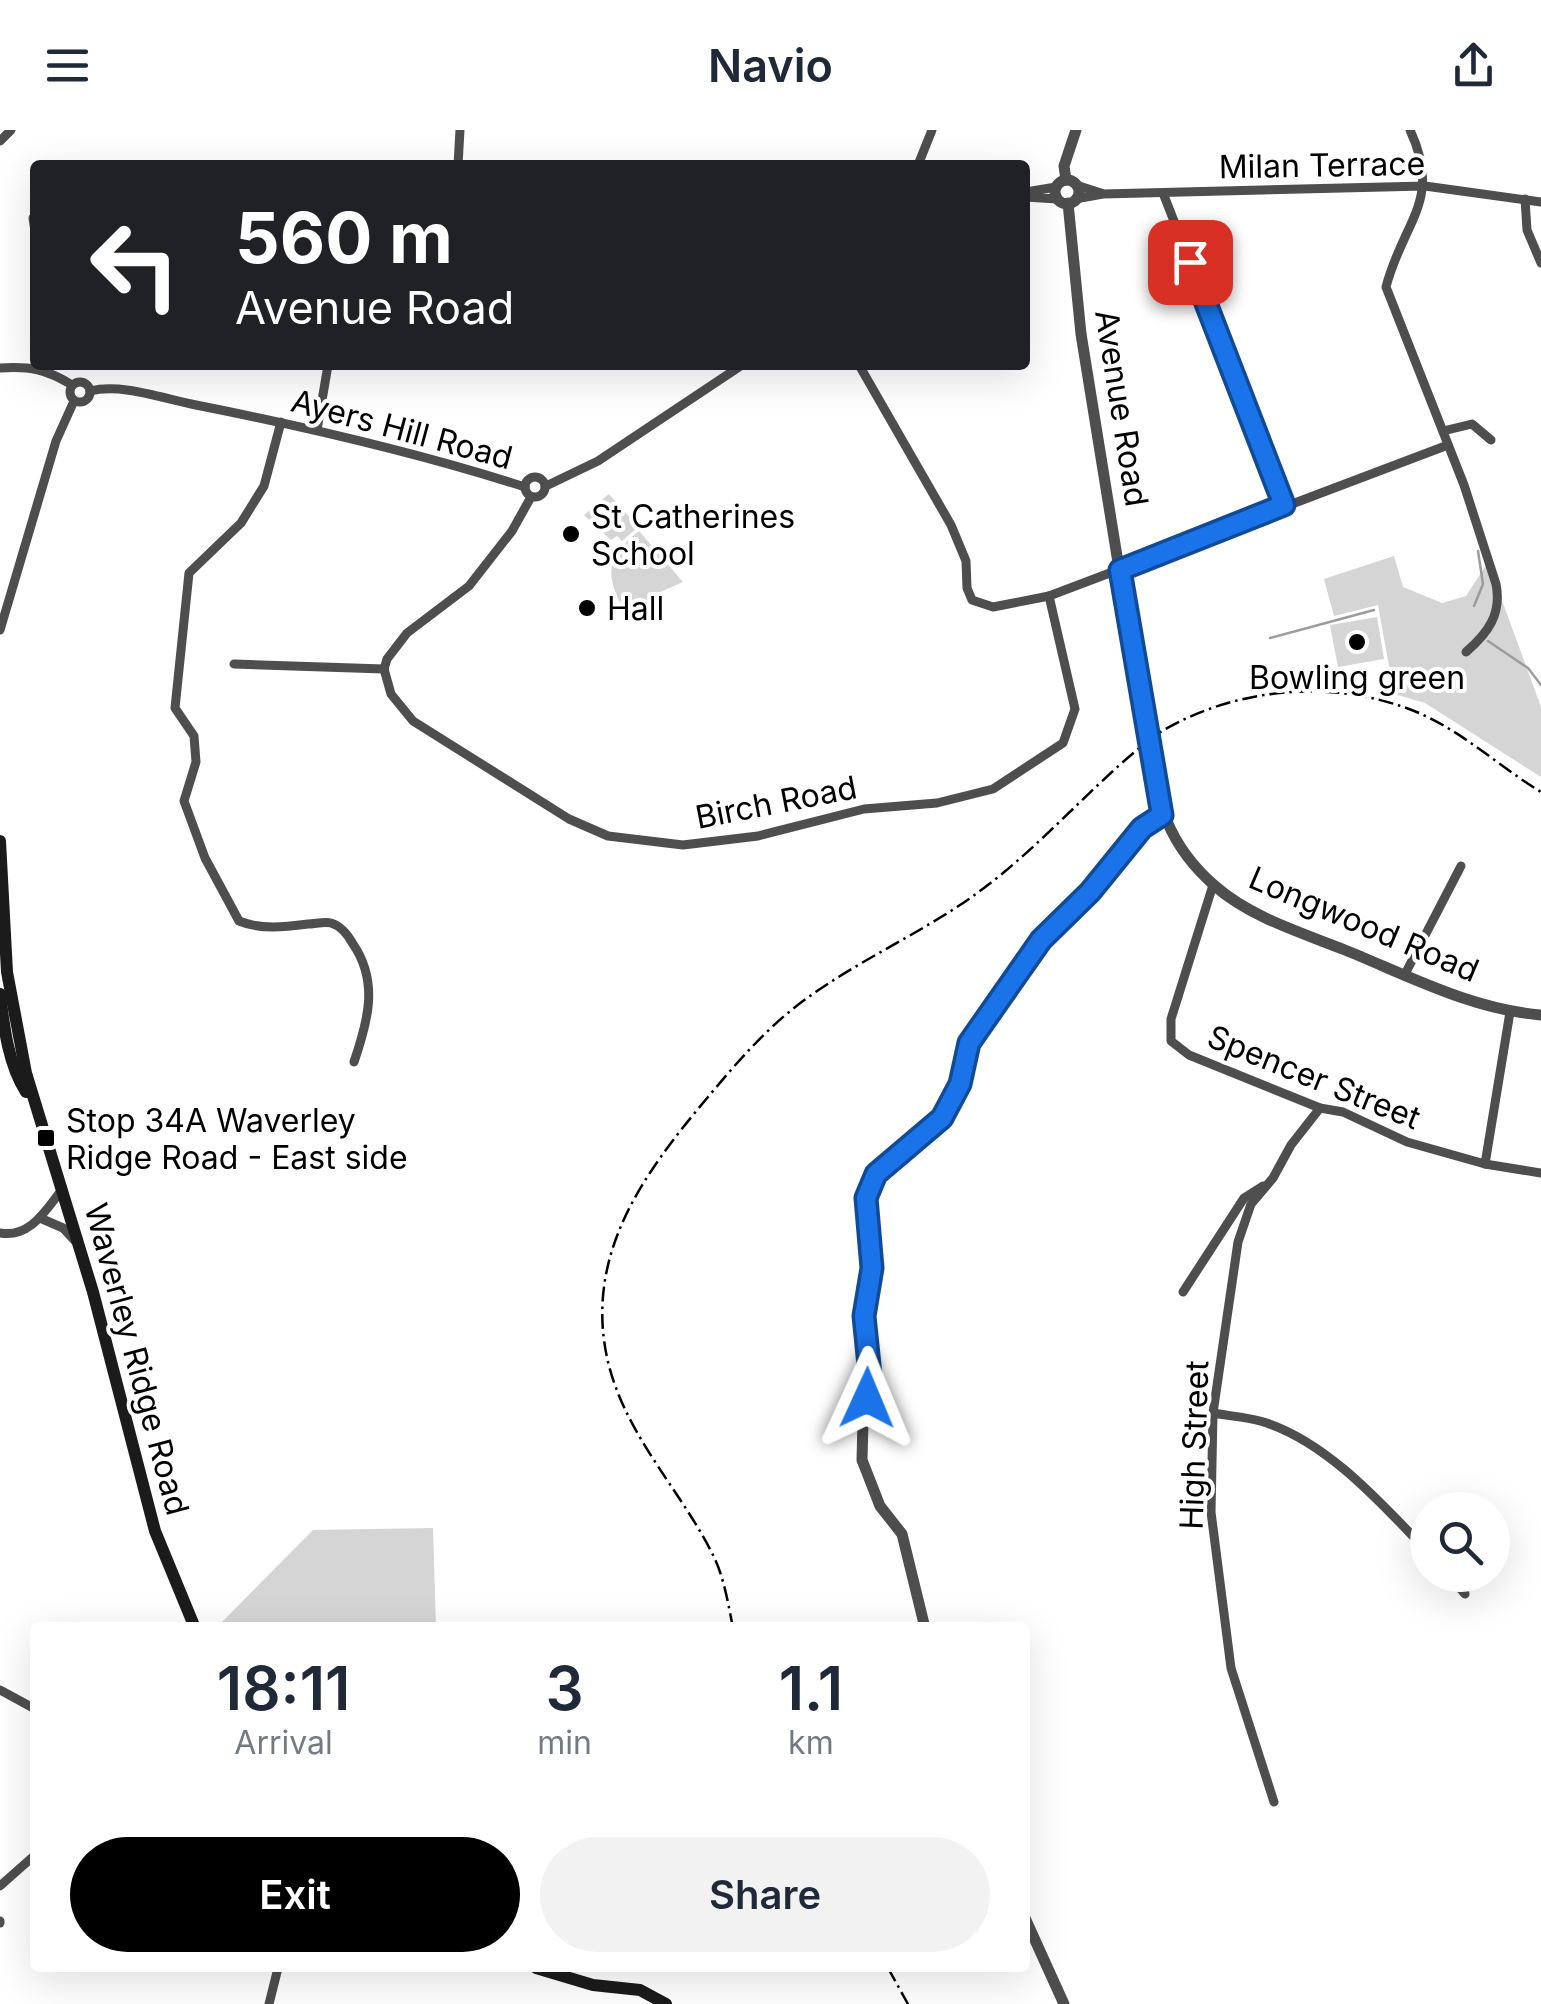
<!DOCTYPE html>
<style>
:root{--surface:#fff;--page:#f2f2f3;--text:#1f2937;--muted:#747a83;--accent:#000}
body{margin:0;font-family:Inter,sans-serif;background:var(--page);color:var(--text);height:100vh;display:flex;flex-direction:column;font-size:38px;white-space:nowrap}
*{box-sizing:border-box;margin:0}
p{font-size:32px;color:var(--muted)}
.icon{flex:none;width:55px;height:55px;fill:none;stroke:currentColor;stroke-width:2;stroke-linecap:round;stroke-linejoin:round}
.map{position:relative;flex:1;overflow:hidden}
.side{position:absolute;left:30px;top:1492px;width:1000px;height:350px;display:flex;flex-direction:column;background:var(--surface);border-radius:10px;box-shadow:0 10px 40px #0002}
.side>*{flex:none}
.top-card{position:absolute;left:30px;top:30px;width:1000px;height:210px;border-radius:10px;box-shadow:0 10px 40px #0002;background:#202124;color:#fff;overflow:hidden}
.buttons{position:absolute;left:1410px;top:1362px;display:grid;gap:20px}
.buttons a{display:grid;place-items:center;width:100px;height:100px;border-radius:50%;background:var(--surface);box-shadow:0 10px 40px #0002;font-size:50px}
.pin{position:absolute;display:grid;place-items:center;width:85px;height:85px;color:#fff;margin:-42px;border-radius:20px;box-shadow:0 5px 15px #0006}
.me{position:absolute;width:110px;margin:-55px;rotate:1deg;stroke-linejoin:round;filter:drop-shadow(0 0 8px #0008)}
.turn{display:flex;align-items:center;gap:35px;height:210px;padding:0 40px;font-size:45px}
.turn .icon{width:130px;height:130px;stroke-width:2.5}
.turn b{display:block;font-size:70px;line-height:85px}
.eta{display:flex;justify-content:space-evenly;align-items:center;height:170px;text-align:center}
.eta b{font-size:60px;font-weight:600;line-height:70px}
.action{display:flex;gap:20px;margin-top:auto;padding:20px 40px}
.action a{flex:1;height:115px;border-radius:60px;background:var(--accent);color:#fff;font-size:40px;font-weight:600;line-height:115px;text-align:center}
.action a+a{background:var(--page);color:var(--text)}
header{display:flex;justify-content:space-between;align-items:center;height:130px;padding:0 40px;background:var(--surface);font-size:45px;font-weight:600}
.map>svg:first-child{display:block}
.green{fill:#d5d5d5}
.lines{fill:none;stroke-linecap:round;stroke-linejoin:round}
.stream{stroke:#9c9c9c;stroke-width:2.5}
.minor{stroke:#4e4e4e;stroke-width:9}
.tertiary{stroke:#4e4e4e;stroke-width:11}
.secondary{stroke:#1b1b1b;stroke-width:12}
.rail{stroke:#000;stroke-width:2.5;stroke-dasharray:15 5 2.5 5;stroke-linecap:butt}
.tertiary-bridge{stroke:#4e4e4e;stroke-width:11}
.route-casing{stroke:#114b97;stroke-width:25}
.route{stroke:#1a73e8;stroke-width:18}
.poi-dot{fill:#000;stroke:#fff;stroke-width:4}
.labels{text-anchor:middle;dominant-baseline:central;stroke-width:8;stroke-linejoin:round;paint-order:stroke}
.street-label{font-size:32px;fill:#000;stroke:#fff}
.poi-label{font-size:32px;fill:#000;stroke:#fff;text-anchor:start}
</style>
<header><svg class="icon" aria-label="menu" viewBox="0 0 24 24"><path d="M4 6h16M4 12h16M4 18h16"/></svg>Navio<svg class="icon" aria-label="share" viewBox="0 0 24 24"><path d="M12 15V3M7 8l5-5 5 5M5 13v7h14v-7"/></svg></header>
<div class="map">
<svg width="1541" height="1874" viewBox="0 0 1541 1874">
<rect width="100%" height="100%" fill="#fff"/>
<g class="green">
<path d="M609,364L638,397L622,411L617,406L611,410L584,385Z"/>
<path d="M639,401L683,452L651,466L645,473L621,474C603,440 611,423 639,401Z"/>
<path d="M1394,426L1403,457L1442,473L1466,466L1488,432L1541,577V647L1425,573L1394,564L1378,475L1334,486L1324,449Z"/>
<path d="M1377,487L1384,529L1338,537L1330,495Z"/>
<path d="M433,1398L436,1497H217L313,1400Z"/>
</g>
<g class="lines">
<g class="stream">
<path d="M1474,476L1483,454L1478,421"/>
<path d="M1270,508L1374,480"/>
<path d="M1488,511L1528,538L1541,555"/>
</g>
<g class="minor">
<path d="M1410,0C1443,71 1403,91 1386,157L1464,355L1496,454C1502,484 1488,503 1466,522"/>
<path d="M0,11L11,0"/>
<path d="M458,35L460,0"/>
<path d="M918,35L932,0"/>
<path d="M1076,55L1101,63"/>
<path d="M1032,61L1056,57"/>
<path d="M1163,63L1285,375"/>
<path d="M1025,67L1057,69"/>
<path d="M1075,69L1103,64L1425,56L1541,72"/>
<path d="M1525,69L1527,100L1541,133"/>
<path d="M33,88L35,101"/>
<path d="M859,235L951,395L966,431L967,458L972,470L993,477L1049,466L1448,315"/>
<path d="M0,238C30,236 46,239 72,255"/>
<circle cx="80" cy="262" r="10"/>
<path d="M90,261C122,253 164,269 196,275C307,297 416,322 525,357"/>
<path d="M281,292L264,356L241,393L189,443L175,578L194,606L196,632L184,671L205,728L239,791C261,800 285,797 308,794C315,794 324,791 331,793C341,796 348,805 353,814C379,852 368,891 354,932"/>
<path d="M317,300L328,235"/>
<path d="M1443,301L1472,294L1491,310"/>
<circle cx="535" cy="357" r="10"/>
<path d="M546,356L598,331L742,235"/>
<path d="M531,367L512,401L469,456L407,503L387,529L384,539L391,564L413,591L569,689L608,706L683,715L758,706L864,679L937,673L993,659L1063,613L1075,579L1049,466"/>
<path d="M0,500L56,311L74,271"/>
<path d="M234,534L384,539"/>
<path d="M1213,755L1171,889V911L1189,925L1320,978L1343,982L1407,1012L1485,1034L1541,1043"/>
<path d="M1404,846L1461,736"/>
<path d="M1485,1034L1510,882"/>
<path d="M40,1088L63,1098L75,1111"/>
<path d="M0,1103C30,1108 45,1081 61,1061"/>
<path d="M1183,1162L1244,1068L1263,1056"/>
<path d="M1213,1283C1229,1286 1245,1287 1260,1291C1325,1309 1383,1375 1428,1422"/>
<path d="M1449,1445L1465,1464"/>
<path d="M0,1560L35,1579"/>
<path d="M1274,1672L1231,1538L1211,1382L1213,1283L1238,1112L1251,1074L1273,1048L1291,1015L1320,978"/>
<path d="M0,1756L35,1725"/>
<path d="M0,1791V1793"/>
<path d="M269,1874L278,1838"/>
</g>
<g class="tertiary">
<path d="M1066,50L1064,36L1076,0"/>
<circle cx="1067" cy="62" r="12"/>
<path d="M1068,73L1081,204L1144,593"/>
<path d="M1148,614C1158,674 1167,714 1215,756C1250,787 1302,803 1345,820C1409,846 1471,879 1541,885"/>
<path d="M925,1498L902,1404L880,1376L862,1330L863,1291L870,1245L864,1186L872,1137L866,1068L876,1044L942,988L960,954L969,913L1019,838L1041,810L1090,762L1142,698L1162,685"/>
<path d="M1025,1788L1064,1874"/>
</g>
<g class="secondary">
<path d="M0,711L7,842L26,943L93,1162L155,1401L195,1498"/>
<path d="M0,864C4,897 8,934 26,962"/>
<path d="M536,1838L593,1855L640,1860L666,1874"/>
</g>
<g class="rail">
<path d="M733,1498C728,1473 724,1447 713,1425C680,1359 626,1306 608,1232C583,1125 644,1043 708,967C739,930 770,894 810,866C866,826 930,799 984,758C1045,712 1094,653 1154,606C1231,557 1334,547 1419,583C1463,602 1500,637 1541,662"/>
<path d="M888,1838L908,1874"/>
</g>
<path class="tertiary-bridge" d="M1144,593L1148,614"/>
</g>
<g class="lines">
<defs>
<path id="route" d="M867,1268L870,1245L864,1186L872,1138L866,1068L876,1044L942,988L960,954L969,913L1041,810L1090,762L1142,698L1162,685L1120,440L1284,375L1190,132"/>
</defs>
<use href="#route" class="route-casing"/>
<use href="#route" class="route"/>
</g>
<g class="poi-dot">
<circle cx="571" cy="404" r="10"/>
<circle cx="587" cy="478" r="10"/>
<circle cx="1357" cy="512" r="10"/>
<rect x="36" y="998" width="20" height="20" rx="5"/>
</g>
<g class="labels">
<g class="street-label">
<text transform="translate(1322 35) rotate(-1)">Milan Terrace</text>
<text transform="translate(1122 278) rotate(81)">Avenue Road</text>
<text transform="translate(402 299) rotate(15)">Ayers Hill Road</text>
<text transform="translate(776 672) rotate(-11)">Birch Road</text>
<text transform="translate(1364 794) rotate(23)">Longwood Road</text>
<text transform="translate(1314 947) rotate(22)">Spencer Street</text>
<text transform="translate(137 1229) rotate(75)">Waverley Ridge Road</text>
<text transform="translate(1194 1315) rotate(-88)">High Street</text>
</g>
<g class="poi-label">
<text x="591" y="386">St Catherines<tspan x="591" dy="37">School</tspan></text>
<text x="607" y="478">Hall</text>
<text x="1357" y="547" text-anchor="middle">Bowling green</text>
<text x="66" y="990">Stop 34A Waverley<tspan x="66" dy="37">Ridge Road - East side</tspan></text>
</g>
</g>
</svg>
<div class="buttons">
<a><svg class="icon" aria-label="search" viewBox="0 0 24 24"><circle cx="10" cy="10" r="6"/><path d="M15 15l6 6"/></svg></a>
</div>
<div class="pin" style="left:1190px;top:132px;background:#d93025"><svg class="icon" aria-label="arrive" viewBox="0 0 24 24"><path d="M6 21V4h12l-3 4 3 4H6"/></svg></div>
<svg class="me" style="left:867px;top:1268px" viewBox="-20 -20 40 40"><path d="M0-17L14 15 0 8-14 15z" fill="#1a73e8" stroke="#fff" stroke-width="4"/></svg>
<div class="top-card">
<div class="turn"><svg class="icon" aria-label="left" viewBox="0 0 24 24"><path d="M17 20v-9H6M10 6l-5 5 5 5"/></svg><div><b>560 m</b>Avenue Road</div></div>
</div>
<section class="side">
<div class="eta">
<div><b>18:11</b><p>Arrival</p></div>
<div><b>3</b><p>min</p></div>
<div><b>1.1</b><p>km</p></div>
</div>
<div class="action"><a>Exit</a><a>Share</a></div>
</section>
</div>
